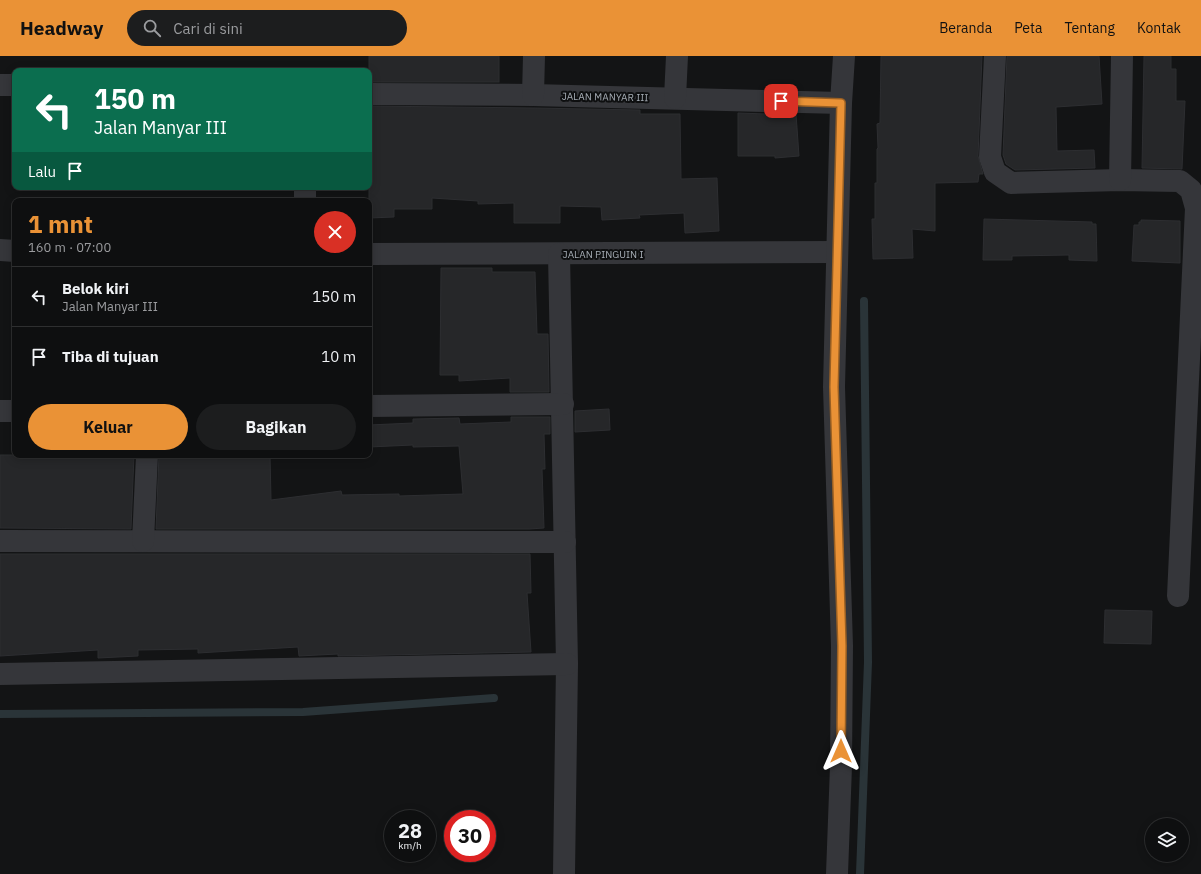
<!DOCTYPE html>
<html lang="id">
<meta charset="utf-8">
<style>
:root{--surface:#0e0f10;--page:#1c1d1e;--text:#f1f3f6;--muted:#9b9c9f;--line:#2e2f30;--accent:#ea9236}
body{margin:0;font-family:"IBM Plex Sans",sans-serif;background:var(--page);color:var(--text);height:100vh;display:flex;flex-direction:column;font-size:15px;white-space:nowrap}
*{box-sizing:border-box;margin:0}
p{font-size:13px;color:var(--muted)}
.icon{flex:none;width:22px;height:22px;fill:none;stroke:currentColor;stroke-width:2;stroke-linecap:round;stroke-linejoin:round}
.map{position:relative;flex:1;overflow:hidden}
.sheet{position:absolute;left:12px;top:142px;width:360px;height:260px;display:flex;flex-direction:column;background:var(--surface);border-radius:8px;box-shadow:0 2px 10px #0003,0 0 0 1px var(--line)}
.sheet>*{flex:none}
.guide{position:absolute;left:12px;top:12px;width:360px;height:122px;border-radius:8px;box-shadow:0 2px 10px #0003,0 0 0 1px var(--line);background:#0b6e4f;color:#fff;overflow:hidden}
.fabs{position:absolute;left:1145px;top:762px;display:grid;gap:8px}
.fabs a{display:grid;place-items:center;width:44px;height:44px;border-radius:50%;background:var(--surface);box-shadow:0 2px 10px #0003,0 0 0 1px var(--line);font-size:20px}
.speed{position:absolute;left:384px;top:754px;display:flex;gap:8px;font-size:20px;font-weight:700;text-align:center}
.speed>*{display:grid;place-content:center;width:52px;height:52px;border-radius:50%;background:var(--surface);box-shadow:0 2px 10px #0003,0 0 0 1px var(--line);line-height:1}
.speed small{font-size:10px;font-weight:400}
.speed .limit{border:6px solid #d22;background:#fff;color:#111}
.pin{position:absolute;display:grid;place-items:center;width:34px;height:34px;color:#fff;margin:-17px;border-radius:8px;box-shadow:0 2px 6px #0006}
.me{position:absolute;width:44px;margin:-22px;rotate:0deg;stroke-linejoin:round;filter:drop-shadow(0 0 3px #0008)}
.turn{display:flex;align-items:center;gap:14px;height:84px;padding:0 16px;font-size:18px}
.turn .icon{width:52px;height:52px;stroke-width:2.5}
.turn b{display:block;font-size:28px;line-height:34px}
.then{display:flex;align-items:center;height:38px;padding:0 16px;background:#0003;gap:8px;font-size:15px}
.round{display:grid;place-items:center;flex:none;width:42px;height:42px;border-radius:21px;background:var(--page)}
.headline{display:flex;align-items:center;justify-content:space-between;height:68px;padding:0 16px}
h1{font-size:24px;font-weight:700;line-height:30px;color:var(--accent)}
.button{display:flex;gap:8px;margin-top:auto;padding:8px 16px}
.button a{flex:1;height:46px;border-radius:24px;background:var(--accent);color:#111;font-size:16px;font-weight:700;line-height:46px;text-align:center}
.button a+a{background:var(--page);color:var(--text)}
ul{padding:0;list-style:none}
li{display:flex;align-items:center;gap:12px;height:60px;padding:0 16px;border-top:1px solid var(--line)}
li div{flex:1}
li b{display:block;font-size:15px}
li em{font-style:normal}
header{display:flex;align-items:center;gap:24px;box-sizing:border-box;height:56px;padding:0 20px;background:var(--accent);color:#111}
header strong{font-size:19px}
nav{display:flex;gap:22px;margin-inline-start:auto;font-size:14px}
.search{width:280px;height:36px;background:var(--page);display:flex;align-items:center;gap:10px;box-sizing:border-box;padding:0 14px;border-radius:22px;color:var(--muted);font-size:15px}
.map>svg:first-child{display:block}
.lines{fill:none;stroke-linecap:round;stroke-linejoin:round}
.stream{stroke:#2a3438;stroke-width:8}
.building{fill:#262729;stroke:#2d2e31}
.street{stroke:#35363a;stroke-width:22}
.route-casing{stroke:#985f23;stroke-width:10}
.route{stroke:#ea9236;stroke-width:7}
.labels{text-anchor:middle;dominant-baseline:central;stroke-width:4;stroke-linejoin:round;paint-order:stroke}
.street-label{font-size:10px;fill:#a6adb5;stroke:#0e0f10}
</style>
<header>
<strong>Headway</strong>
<div class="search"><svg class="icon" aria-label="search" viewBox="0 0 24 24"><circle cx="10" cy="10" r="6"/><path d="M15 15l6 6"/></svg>Cari di sini</div>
<nav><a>Beranda</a><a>Peta</a><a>Tentang</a><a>Kontak</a></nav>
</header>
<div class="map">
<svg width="1201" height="818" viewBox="0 0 1201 818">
<rect width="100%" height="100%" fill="#131415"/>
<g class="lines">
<g class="stream">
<path d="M0,658L303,656L494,642"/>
<path d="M860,818L868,606L864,245"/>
</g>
</g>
<g class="building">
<rect x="369" y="0" width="130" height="26"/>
<path d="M881,0H982L978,100L983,118H979L978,126L935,127V175L912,173L913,202L873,203L872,163H875V127H877V93L878,92L877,68L880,67Z"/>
<path d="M1007,0H1099L1102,48L1056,51L1057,95L1094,94L1095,112L1015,114L1006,108L1003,99Z"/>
<path d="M1144,0H1171V13H1176V45H1185L1182,113L1142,112Z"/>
<path d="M369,50L533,52L640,54V58H680L681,123L717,122L719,175L685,177L684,157L639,159L640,162L602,164L601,151L560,150V167H514V147L478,148V145L432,142V153H394V161L369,162Z"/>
<path d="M738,57L766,58V59L796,58L799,100L775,102V100H738Z"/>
<path d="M984,163L1092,166V168H1096L1097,205L1069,204V199L1012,200V204H983Z"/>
<path d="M1141,164L1180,165V207L1132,205L1134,169H1139V166H1141Z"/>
<path d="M441,212H492V216H535L537,278H548L549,336H510V322L459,325V319H440Z"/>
<path d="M609,353L610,374L575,376V355Z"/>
<path d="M511,361H550V378H544L545,413H542L544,472L529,473H156L159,399H270L271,444L341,435L342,439L399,438V440L463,438L459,390L413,391V389L369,391V369L413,367V363L459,362L460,368L511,366Z"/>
<path d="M0,399H134L131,473L0,472Z"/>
<path d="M0,498H530L531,537H527L531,596L338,600V598L299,600L298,591L198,597V593L138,594V600L98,602V594L0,600Z"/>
<path d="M1105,554L1152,555L1151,588L1104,587Z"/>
</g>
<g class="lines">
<g class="street">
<path d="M995,0L990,101L995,116L1011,127L1120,124L1180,125L1191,134L1196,152L1178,540"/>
<path d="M0,29H15"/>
<path d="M369,38L533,39L841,47"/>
<path d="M533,39L534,0"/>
<path d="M675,42L677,0"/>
<path d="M1120,124L1122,0"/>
<path d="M305,131V145"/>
<path d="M0,194L15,195"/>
<path d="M369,198L837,196"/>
<path d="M559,198L567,608L564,818"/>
<path d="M369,350L563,348"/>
<path d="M0,355H15"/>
<path d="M0,485L565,486"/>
<path d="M143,485L147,399"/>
<path d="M0,618L567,608"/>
<path d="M837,818L841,710L842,590L834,331L841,47L844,0"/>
</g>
</g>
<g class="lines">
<defs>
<path id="route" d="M781,45L841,47L834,331L842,590L841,695"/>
</defs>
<use href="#route" class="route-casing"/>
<use href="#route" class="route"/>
</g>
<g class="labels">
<g class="street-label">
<text transform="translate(605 41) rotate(1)">JALAN MANYAR III</text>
<text x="603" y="198">JALAN PINGUIN I</text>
</g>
</g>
</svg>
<div class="fabs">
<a><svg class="icon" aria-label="layers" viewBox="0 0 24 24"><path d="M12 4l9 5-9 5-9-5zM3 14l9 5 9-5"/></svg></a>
</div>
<div class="speed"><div>28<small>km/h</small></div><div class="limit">30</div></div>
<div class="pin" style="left:781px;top:45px;background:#d93025"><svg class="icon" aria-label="arrive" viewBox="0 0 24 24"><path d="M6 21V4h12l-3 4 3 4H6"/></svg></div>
<svg class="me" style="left:841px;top:695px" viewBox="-20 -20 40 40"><path d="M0-17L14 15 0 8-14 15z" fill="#ea9236" stroke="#fff" stroke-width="4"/></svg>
<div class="guide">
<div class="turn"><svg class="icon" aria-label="left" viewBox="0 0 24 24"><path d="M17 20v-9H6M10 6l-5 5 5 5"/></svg><div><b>150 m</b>Jalan Manyar III</div></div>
<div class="then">Lalu<svg class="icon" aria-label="arrive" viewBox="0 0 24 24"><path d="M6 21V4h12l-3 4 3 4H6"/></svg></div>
</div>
<section class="sheet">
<div class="headline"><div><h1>1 mnt</h1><p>160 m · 07:00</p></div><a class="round" style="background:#d93025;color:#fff"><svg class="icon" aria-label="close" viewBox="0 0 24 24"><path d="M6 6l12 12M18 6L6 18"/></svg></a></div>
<ul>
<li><svg class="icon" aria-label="left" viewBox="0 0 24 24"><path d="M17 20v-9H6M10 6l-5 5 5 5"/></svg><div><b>Belok kiri</b><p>Jalan Manyar III</p></div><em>150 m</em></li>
<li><svg class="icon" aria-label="arrive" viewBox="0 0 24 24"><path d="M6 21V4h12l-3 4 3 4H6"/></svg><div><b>Tiba di tujuan</b></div><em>10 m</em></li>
</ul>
<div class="button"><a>Keluar</a><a>Bagikan</a></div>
</section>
</div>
